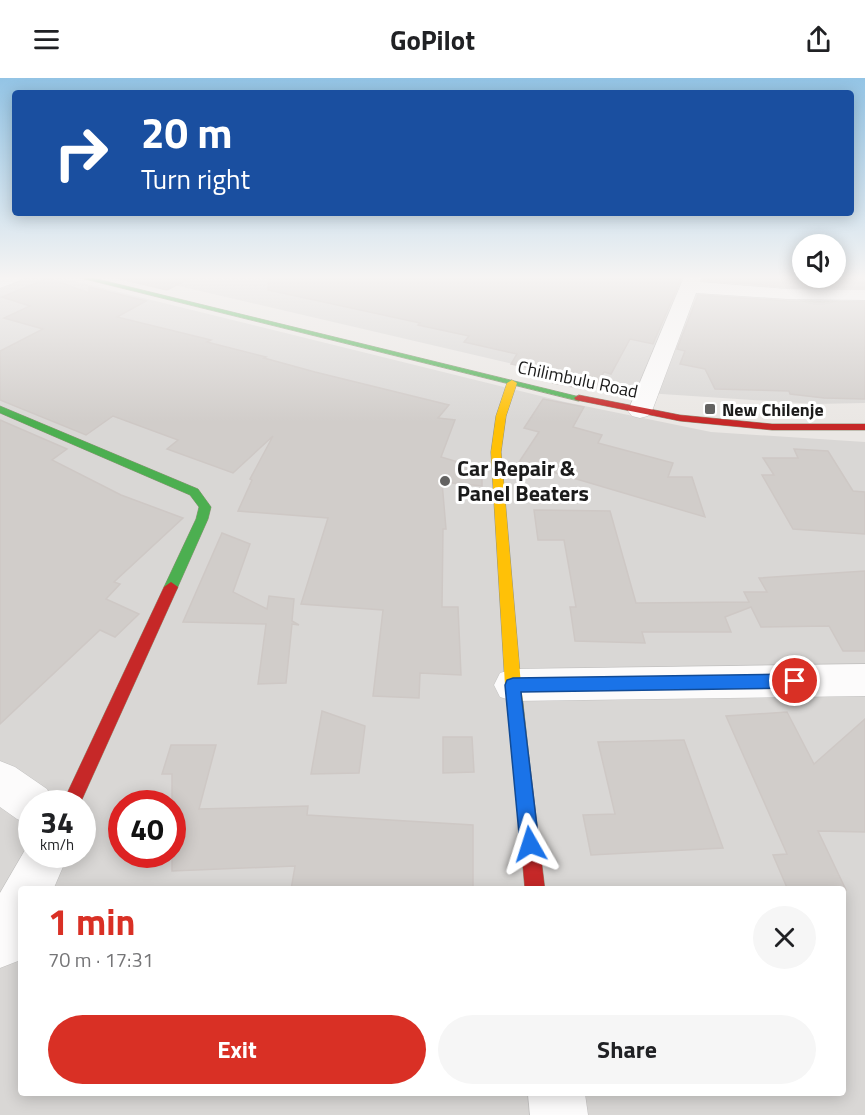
<!DOCTYPE html>
<meta charset="utf-8">
<style>
:root{--surface:#fff;--page:#f6f6f6;--text:#202124;--muted:#757577;--accent:#d93025}
body{margin:0;font-family:"Titillium Web",sans-serif;background:var(--page);color:var(--text);height:100vh;display:flex;flex-direction:column;font-size:22px;white-space:nowrap}
*{box-sizing:border-box;margin:0}
p{font-size:20px;color:var(--muted)}
.icon{flex:none;width:33px;height:33px;fill:none;stroke:currentColor;stroke-width:2;stroke-linecap:round;stroke-linejoin:round}
.map{position:relative;flex:1;overflow:hidden}
.side{position:absolute;left:18px;top:808px;width:828px;height:210px;display:flex;flex-direction:column;background:var(--surface);border-radius:6px;box-shadow:0 3px 15px #0003}
.side>*{flex:none}
.top-card{position:absolute;left:12px;top:12px;width:842px;height:126px;border-radius:6px;box-shadow:0 3px 15px #0003;background:#1a4fa0;color:#fff;overflow:hidden}
.fabs{position:absolute;left:792px;top:156px;display:grid;gap:12px}
.fabs a{display:grid;place-items:center;width:54px;height:54px;border-radius:50%;background:var(--surface);box-shadow:0 3px 15px #0003;font-size:30px}
.speed{position:absolute;left:18px;top:712px;display:flex;gap:12px;font-size:30px;font-weight:700;text-align:center}
.speed>*{display:grid;place-content:center;width:78px;height:78px;border-radius:50%;background:var(--surface);box-shadow:0 3px 15px #0003;line-height:1}
.speed small{font-size:15px;font-weight:400}
.speed .limit{border:9px solid #d22;background:#fff;color:#111}
.pin{position:absolute;display:grid;place-items:center;width:51px;height:51px;color:#fff;margin:-26px;border:3px solid #fff;border-radius:50%;box-shadow:0 2px 6px #0007}
.me{position:absolute;width:66px;margin:-33px;rotate:354deg;stroke-linejoin:round;filter:drop-shadow(0 0 4px #0008)}
.turn{display:flex;align-items:center;gap:21px;height:126px;padding:0 30px;font-size:27px}
.turn .icon{width:78px;height:78px;stroke-width:2.5}
.turn b{display:block;font-size:42px;line-height:51px}
.round{display:grid;place-items:center;flex:none;width:63px;height:63px;border-radius:32px;background:var(--page)}
.summary{display:flex;align-items:center;justify-content:space-between;height:102px;padding:0 30px}
h1{font-size:36px;font-weight:700;line-height:45px;color:var(--accent)}
.action{display:flex;gap:12px;margin-top:auto;padding:12px 30px}
.action a{flex:1;height:69px;border-radius:36px;background:var(--accent);color:#fff;font-size:24px;font-weight:700;line-height:69px;text-align:center}
.action a+a{background:var(--page);color:var(--text)}
header{display:flex;justify-content:space-between;align-items:center;height:78px;padding:0 30px;background:var(--surface);font-size:27px;font-weight:700}
.map>svg:first-child{display:block}
.residential{fill:#d9d7d5;fill-rule:evenodd}
.building{fill:#d1cdca;stroke:#cec8c5;stroke-width:1.5}
.lines{fill:none;stroke-linecap:round;stroke-linejoin:round}
.street-casing{stroke:#c2c1c0;stroke-width:1}
.fast-casing{stroke:#94937c;stroke-width:1}
.slow-casing{stroke:#94937c;stroke-width:1}
.jam-casing{stroke:#94937c;stroke-width:1}
.street{fill:#fcfbfb;fill-rule:evenodd}
.fast{fill:#4caf50;fill-rule:evenodd}
.slow{fill:#ffc107;fill-rule:evenodd}
.jam{fill:#c62828;fill-rule:evenodd}
.route{fill:#1a73e8;stroke:#114b97;stroke-width:1.5}
.poi-dot{fill:#636261;stroke:#fff;stroke-width:2}
.labels{text-anchor:middle;dominant-baseline:central;stroke-width:6;stroke-linejoin:round;paint-order:stroke}
.far-street-label{font-size:18px;fill:#1b1b1b;stroke:#fff}
.far-poi-label{font-size:18px;font-weight:bold;fill:#1b1b1b;stroke:#fff;text-anchor:start}
.poi-label{font-size:22px;font-weight:bold;fill:#1b1b1b;stroke:#fff;text-anchor:start}
</style>
<header><svg class="icon" aria-label="menu" viewBox="0 0 24 24"><path d="M4 6h16M4 12h16M4 18h16"/></svg>GoPilot<svg class="icon" aria-label="share" viewBox="0 0 24 24"><path d="M12 15V3M7 8l5-5 5 5M5 13v7h14v-7"/></svg></header>
<div class="map">
<svg width="865" height="1037" viewBox="0 0 865 1037">
<rect width="100%" height="100%" fill="#eae7e4"/>
<g class="residential">
<path d="M0,199H58L565,324L711,354L865,364V1037H0ZM32,726H82V777H32ZM122,726H172V777H122ZM21,812H843V1016H21Z"/>
<path d="M140,199H865V325L815,326L601,312L539,292Z"/>
</g>
<g class="building">
<path d="M112,199H192L167,212Z"/>
<path d="M269,199H682L653,266L630,261L611,296L604,294L593,313L553,305L559,296L511,286L517,276L464,264L469,258L418,247L420,245L268,212Z"/>
<path d="M704,199H858L857,205L865,204V210L787,209L703,202Z"/>
<path d="M48,200L89,215V209L146,223L117,239L211,262L207,264L266,279L264,280L315,294L449,327L438,340L455,342L441,379L482,391V408L442,404L446,451H443L442,529H458L461,597L420,595L419,620L373,618L383,532L301,526L328,440L238,433L252,402L250,401L273,358L233,395L167,371L178,362L113,338L86,357L0,322V273L43,251L4,240L30,228L2,219Z"/>
<path d="M698,217L787,223L865,224V321L824,320L790,316L789,313L715,311L705,291L680,286L685,273L677,271Z"/>
<path d="M543,321L584,329L573,349L602,357L598,365L673,385L668,399H692L705,439L519,384L539,354L524,350Z"/>
<path d="M0,342L67,371L52,382L121,417L183,440L114,504L120,506L106,521L139,536L115,559L100,552L0,646Z"/>
<path d="M794,371L828,373L853,413L865,414V456L793,451L762,397H774L763,380H798Z"/>
<path d="M534,432L610,433L636,525L749,524L744,514H767L759,500L865,493V573H843L829,548L761,549L751,529L725,539L731,554H642L645,565L575,563L570,529H576L564,462H538Z"/>
<path d="M222,455L250,466L233,514L267,531L269,518L294,521L292,543L299,547L292,546L286,605L258,606L266,546L183,544Z"/>
<path d="M322,633L365,648L359,695L311,696Z"/>
<path d="M787,634L814,686L865,641V754L818,753L846,812H788L773,777L787,776L726,638Z"/>
<path d="M443,659H472L474,694L443,695Z"/>
<path d="M684,662L723,770L591,777L583,737L615,736L598,664Z"/>
<path d="M171,667H216L199,731L308,728L307,737L473,747V812H291L295,788L172,793V696H162Z"/>
</g>
<g class="lines">
<defs>
<g id="street">
<path d="M0,199H22L19,203L0,210Z"/>
<path d="M684,199H702L700,204L787,211L865,212V222L787,221L696,215L652,333L648,338L640,340L632,338L628,333Z"/>
<path d="M865,586V618L513,623L500,619L494,607L500,595L513,591Z"/>
<path d="M0,683L15,689L47,711L54,726H32V747L17,741L0,729Z"/>
<path d="M32,760V777H68L53,812H21V876L18,883L0,890V815Z"/>
<path d="M528,1016H585L588,1037H530Z"/>
</g>
<g id="fast">
<path d="M77,199H89L584,320L579,323Z"/>
<path d="M0,328L198,411L211,429L208,441L176,513H166L164,509L196,441L199,429L190,417L0,335Z"/>
</g>
<path id="slow" d="M512,302L517,305L506,338L501,374L521,607L529,680L527,686L521,688L515,686L513,680L505,607L491,374L496,338L507,305Z"/>
<g id="jam">
<path d="M579,317L680,337L772,346H865V352H772L680,343L576,322L574,320Z"/>
<path d="M171,504L178,509L80,726H62L164,509Z"/>
<path d="M521,672L527,674L529,680L545,812H525L513,680L515,674Z"/>
</g>
</defs>
<use href="#street" class="street-casing"/>
<use href="#fast" class="fast-casing"/>
<use href="#slow" class="slow-casing"/>
<use href="#jam" class="jam-casing"/>
<use href="#street" class="street"/>
<use href="#fast" class="fast"/>
<use href="#slow" class="slow"/>
<use href="#jam" class="jam"/>
</g>
<linearGradient id="sky" x2="0" y2="1"><stop stop-color="#93c4e5"/><stop offset="0.58" stop-color="#f6f4f3"/><stop offset="1" stop-color="#f6f4f3" stop-opacity="0"/></linearGradient>
<rect width="865" height="344" fill="url(#sky)"/>
<path class="route" d="M795,596L800,598L802,603L800,608L795,610L521,614L539,766L536,773L530,775L523,773L520,766L505,607L507,602L513,600Z"/>
<g class="poi-dot">
<rect x="704" y="325" width="12" height="12" rx="3"/>
<circle cx="445" cy="403" r="6"/>
</g>
<g class="labels">
<g class="far-street-label">
<text transform="translate(578 301) rotate(12)">Chilimbulu Road</text>
</g>
<g class="far-poi-label">
<text x="722" y="331">New Chilenje</text>
</g>
<g class="poi-label">
<text x="457" y="390">Car Repair &amp;<tspan x="457" dy="25">Panel Beaters</tspan></text>
</g>
</g>
</svg>
<div class="fabs">
<a><svg class="icon" aria-label="sound" viewBox="0 0 24 24"><path d="M4 9h4l5-4v14l-5-4H4zM17 9q2 3 0 6"/></svg></a>
</div>
<div class="speed"><div>34<small>km/h</small></div><div class="limit">40</div></div>
<div class="pin" style="left:795px;top:603px;background:#d93025"><svg class="icon" aria-label="arrive" viewBox="0 0 24 24"><path d="M6 21V4h12l-3 4 3 4H6"/></svg></div>
<svg class="me" style="left:530px;top:766px" viewBox="-20 -20 40 40"><path d="M0-17L14 15 0 8-14 15z" fill="#1a73e8" stroke="#fff" stroke-width="4"/></svg>
<div class="top-card">
<div class="turn"><svg class="icon" aria-label="right" viewBox="0 0 24 24"><path d="M7 20v-9h11M14 6l5 5-5 5"/></svg><div><b>20 m</b>Turn right</div></div>
</div>
<section class="side">
<div class="summary"><div><h1>1 min</h1><p>70 m · 17:31</p></div><a class="round"><svg class="icon" aria-label="close" viewBox="0 0 24 24"><path d="M6 6l12 12M18 6L6 18"/></svg></a></div>
<div class="action"><a>Exit</a><a>Share</a></div>
</section>
</div>
